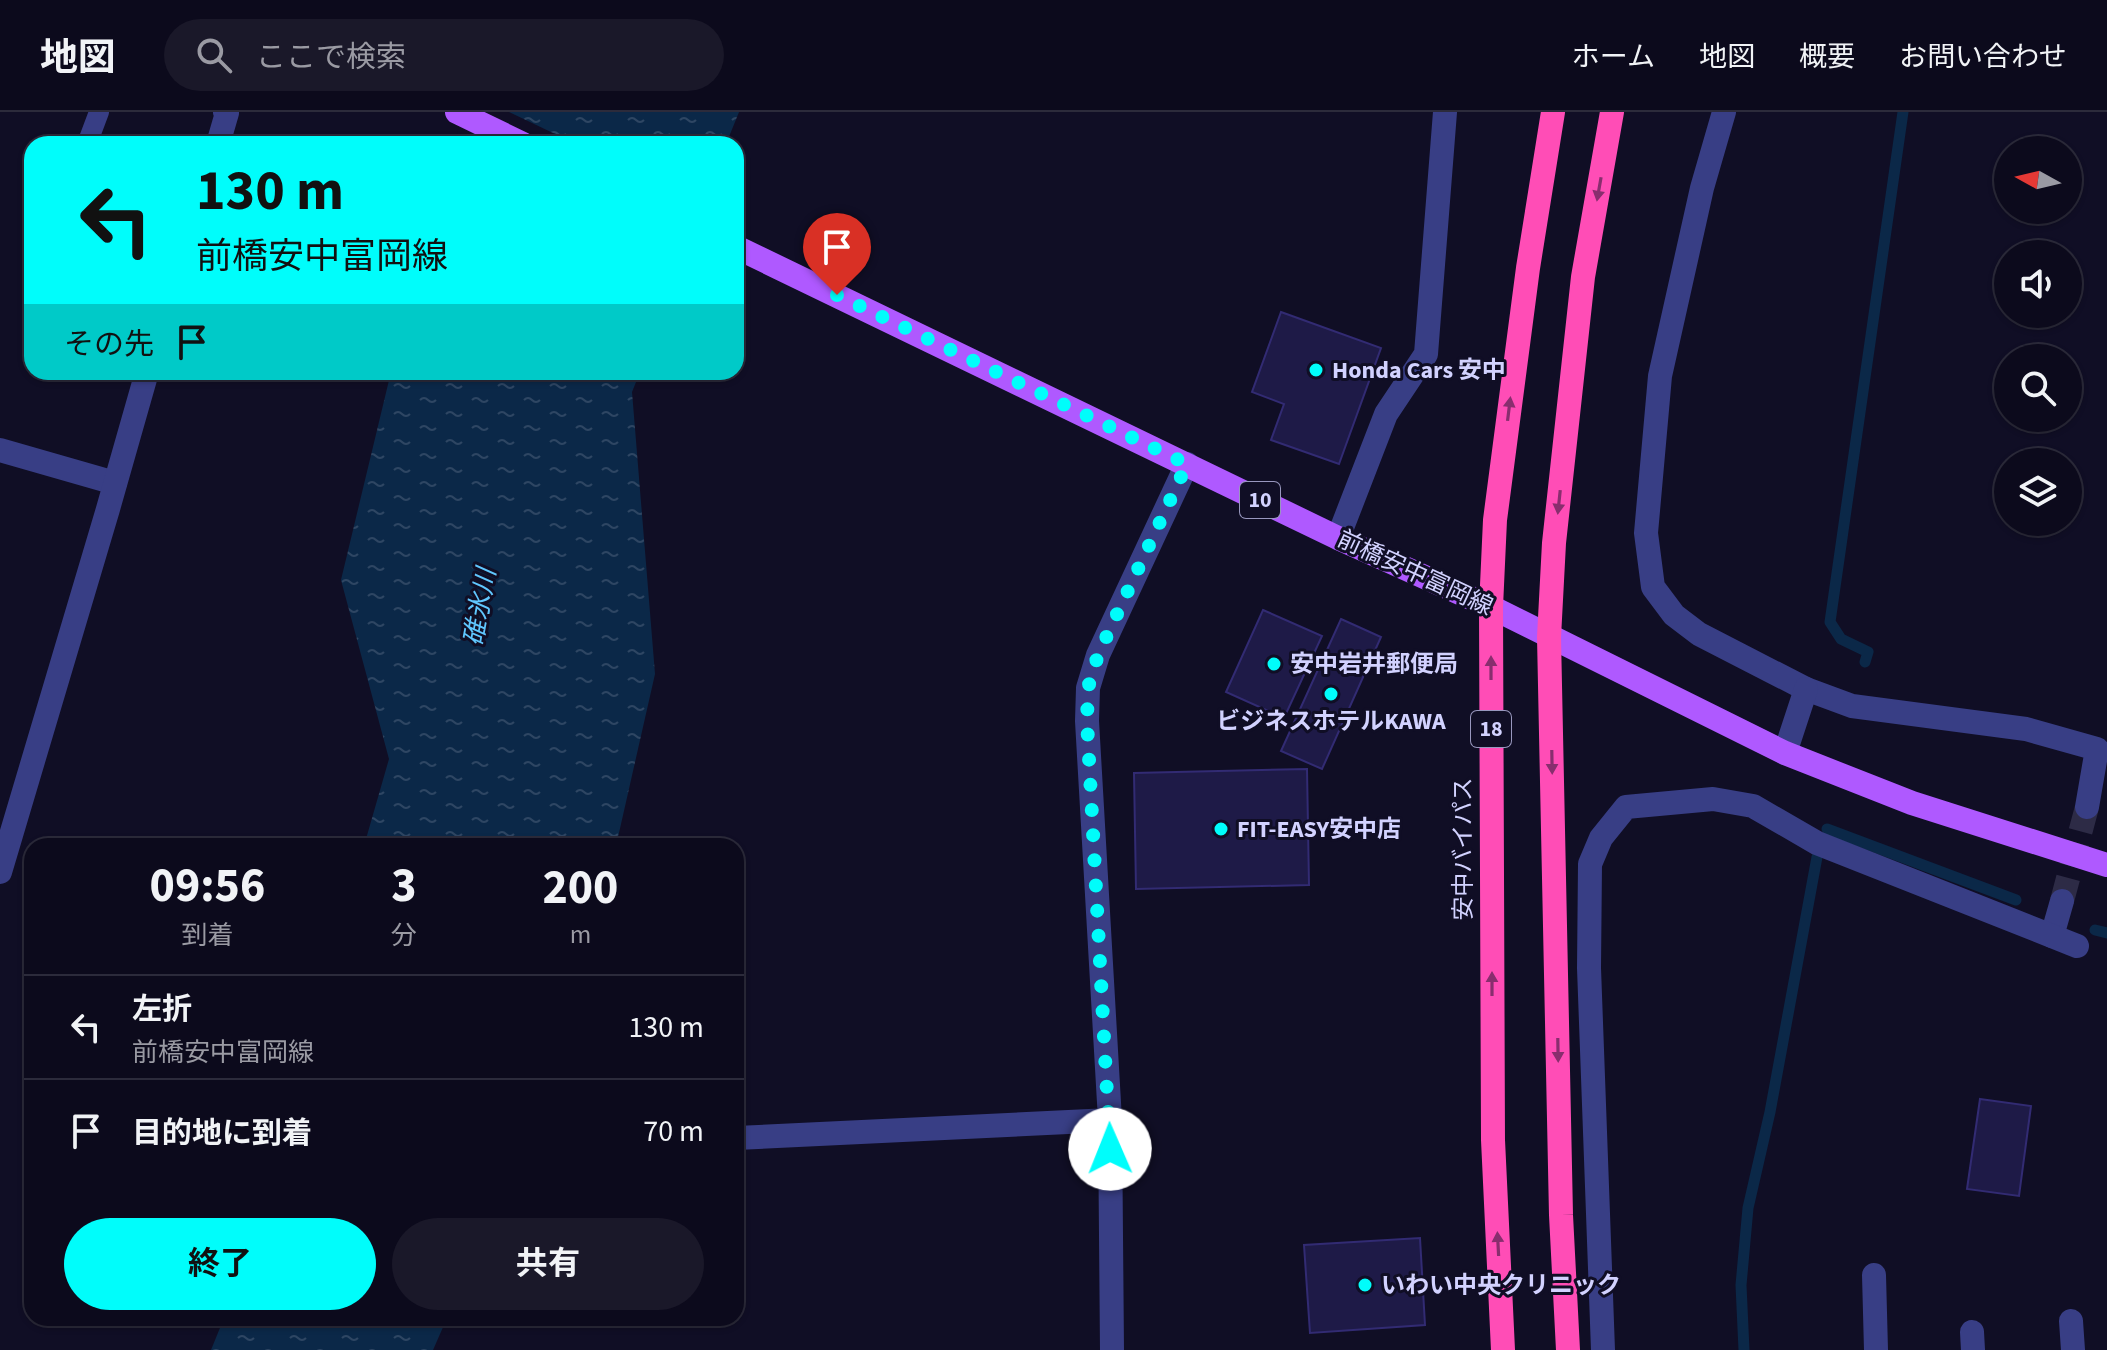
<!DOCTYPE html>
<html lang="ja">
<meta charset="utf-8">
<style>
:root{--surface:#0c0a1c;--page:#1a1829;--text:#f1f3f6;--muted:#9a9aa3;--line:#2c2b3b;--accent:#00fdfb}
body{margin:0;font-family:"Source Sans 3","Noto Sans JP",sans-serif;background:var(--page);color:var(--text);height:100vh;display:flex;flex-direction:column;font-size:30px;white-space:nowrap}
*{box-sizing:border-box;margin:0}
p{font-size:26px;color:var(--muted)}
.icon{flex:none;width:44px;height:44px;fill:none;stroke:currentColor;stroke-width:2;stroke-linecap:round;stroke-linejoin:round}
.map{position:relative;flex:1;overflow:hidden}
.details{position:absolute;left:24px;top:726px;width:720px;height:488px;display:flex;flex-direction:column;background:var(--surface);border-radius:24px;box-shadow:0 2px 6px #0004,0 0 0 2px var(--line)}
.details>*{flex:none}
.top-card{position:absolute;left:24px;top:24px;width:720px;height:244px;border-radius:24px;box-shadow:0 2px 6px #0004,0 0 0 2px var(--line);background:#00fdfb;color:#111;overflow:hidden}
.needle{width:52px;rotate:278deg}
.buttons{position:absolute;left:1994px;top:24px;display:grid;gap:16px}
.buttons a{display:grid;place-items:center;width:88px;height:88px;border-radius:50%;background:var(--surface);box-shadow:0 2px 6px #0004,0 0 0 2px var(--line);font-size:40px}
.pin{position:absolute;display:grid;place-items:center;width:68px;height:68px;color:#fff;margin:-82px -34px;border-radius:50% 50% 50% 0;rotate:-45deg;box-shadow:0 0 8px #0007}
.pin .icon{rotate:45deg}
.me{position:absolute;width:88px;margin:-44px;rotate:359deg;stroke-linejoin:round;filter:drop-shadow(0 0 6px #0008)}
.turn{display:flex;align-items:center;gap:28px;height:168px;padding:0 40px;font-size:36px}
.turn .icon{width:104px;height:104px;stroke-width:2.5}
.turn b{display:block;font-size:56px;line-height:68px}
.then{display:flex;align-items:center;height:76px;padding:0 40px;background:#0003;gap:16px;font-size:30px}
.eta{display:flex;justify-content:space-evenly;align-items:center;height:136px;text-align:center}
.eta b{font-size:48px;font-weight:700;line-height:56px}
.action{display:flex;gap:16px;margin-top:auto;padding:16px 40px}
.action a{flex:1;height:92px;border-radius:48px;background:var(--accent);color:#111;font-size:32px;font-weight:700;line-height:92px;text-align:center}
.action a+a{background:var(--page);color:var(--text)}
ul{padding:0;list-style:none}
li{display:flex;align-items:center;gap:24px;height:104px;padding:0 40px;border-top:2px solid var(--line)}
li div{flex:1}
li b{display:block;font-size:30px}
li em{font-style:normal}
header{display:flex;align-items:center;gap:48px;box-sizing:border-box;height:112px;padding:0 40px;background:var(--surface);border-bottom:2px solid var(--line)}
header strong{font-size:38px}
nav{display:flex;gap:44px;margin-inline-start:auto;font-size:28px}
.search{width:560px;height:72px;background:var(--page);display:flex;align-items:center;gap:20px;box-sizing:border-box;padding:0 28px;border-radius:44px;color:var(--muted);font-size:30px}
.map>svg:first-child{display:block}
.water{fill:url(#water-ripples)}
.pier{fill:#100e25}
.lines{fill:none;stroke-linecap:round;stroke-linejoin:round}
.stream{stroke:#0b2848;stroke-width:11}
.building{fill:#1e1a47;stroke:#322b73;stroke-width:2}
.street-tunnel{stroke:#2d2b46;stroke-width:24;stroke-dasharray:24 12;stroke-linecap:butt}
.lane{stroke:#383e85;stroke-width:20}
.street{stroke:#383e85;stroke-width:24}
.primary{stroke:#af59ff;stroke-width:24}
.highway{stroke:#ff4db6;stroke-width:24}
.oneway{fill:#882e6e}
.route{stroke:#00fdfb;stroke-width:14;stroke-dasharray:0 25.2}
.poi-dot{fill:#00fdfb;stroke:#100e25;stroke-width:3}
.labels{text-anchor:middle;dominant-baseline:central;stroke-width:6;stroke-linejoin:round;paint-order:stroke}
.shield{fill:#100e25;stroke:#9897be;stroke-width:2}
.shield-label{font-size:22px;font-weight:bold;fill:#d2d2ff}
.poi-label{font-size:24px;font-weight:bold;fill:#d2d2ff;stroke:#100e25;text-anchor:start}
.street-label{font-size:24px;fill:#d2d2ff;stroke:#100e25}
.water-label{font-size:26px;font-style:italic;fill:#60c7ff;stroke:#100e25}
</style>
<header>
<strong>地図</strong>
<div class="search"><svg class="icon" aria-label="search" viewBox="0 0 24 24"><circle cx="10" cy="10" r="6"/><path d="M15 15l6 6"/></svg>ここで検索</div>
<nav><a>ホーム</a><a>地図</a><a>概要</a><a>お問い合わせ</a></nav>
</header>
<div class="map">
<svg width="2107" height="1238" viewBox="0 0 2107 1238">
<defs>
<pattern id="water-ripples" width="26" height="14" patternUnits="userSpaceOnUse" patternTransform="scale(2)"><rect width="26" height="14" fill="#0b2848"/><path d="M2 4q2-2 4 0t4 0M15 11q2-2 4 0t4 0" fill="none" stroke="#2e4663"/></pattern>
</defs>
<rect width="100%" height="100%" fill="#100e25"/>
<g class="water">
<path d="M467,0H739L726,32H458Z"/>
<path d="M391,260H640L632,280L655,562L616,734H364L389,647L341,468Z"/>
<path d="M224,1206H447L433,1238H211Z"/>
</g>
<path class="pier" d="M463,0H509L576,32H454Z"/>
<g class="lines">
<g class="stream">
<path d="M1865,550L1868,540L1841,527L1830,510L1903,0"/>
<path d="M1827,717L2016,788"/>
<path d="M2095,818L2107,821"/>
<path d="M1744,1238L1741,1173L1748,1096L1770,1000L1817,745"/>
</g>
</g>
<g class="building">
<path d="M1281,200L1381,236L1339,352L1271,328L1284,292L1252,280Z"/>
<path d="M1263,498L1322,524L1284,606L1226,580Z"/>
<path d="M1341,507L1381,525L1322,657L1281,639Z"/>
<path d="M1307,657L1309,773L1136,777L1134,661Z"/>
<path d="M1980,987L2031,994L2019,1084L1967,1077Z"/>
<path d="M1420,1126L1425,1213L1310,1221L1304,1133Z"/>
</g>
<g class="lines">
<path class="street-tunnel" d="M2062,789L2087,695"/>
<path class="lane" d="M87,32L99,0"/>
<g class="street">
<path d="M1724,0L1702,76L1660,264L1646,421L1653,475L1674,503L1699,522L1806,577L1852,594L2026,617L2097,637L2087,695"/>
<path d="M218,32L227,1L225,0"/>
<path d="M0,338L115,371"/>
<path d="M1338,426L1386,302L1426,242L1445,0"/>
<path d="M1785,641L1806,577"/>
<path d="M0,760L108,397L147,260"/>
<path d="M2052,824L2062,789"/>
<path d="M736,1026L1110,1008"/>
<path d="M1874,1163L1876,1238"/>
<path d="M2071,1209L2073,1238"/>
<path d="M1972,1220L1973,1238"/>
<path d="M1112,1238L1110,1008L1087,609L1088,576L1098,543L1187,352"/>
<path d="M1603,1238L1589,856L1590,752L1601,726L1626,695L1713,687L1753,694L1817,731L2077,834"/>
</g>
<g class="primary">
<path d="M457,0L523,32"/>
<path d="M736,135L1338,426L1491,495L1785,641L1912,691L2107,753"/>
</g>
<g class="highway">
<path d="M1503,1238L1493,1028L1491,495L1495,408L1528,156L1553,0"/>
<path d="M1568,1238L1561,1103L1549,525L1554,431L1583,165L1612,0"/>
</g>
</g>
<defs><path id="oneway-solid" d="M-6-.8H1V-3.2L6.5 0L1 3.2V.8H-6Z" transform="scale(2)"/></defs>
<g class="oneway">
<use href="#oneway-solid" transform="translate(1599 77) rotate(100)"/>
<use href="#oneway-solid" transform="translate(1509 297) rotate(-83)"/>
<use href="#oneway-solid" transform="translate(1559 390) rotate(96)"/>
<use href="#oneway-solid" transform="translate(1491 556) rotate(-90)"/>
<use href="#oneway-solid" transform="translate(1552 650) rotate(89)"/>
<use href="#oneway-solid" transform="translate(1492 872) rotate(-90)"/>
<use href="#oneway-solid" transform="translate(1558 938) rotate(89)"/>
<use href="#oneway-solid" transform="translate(1498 1132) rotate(-93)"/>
</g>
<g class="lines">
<path class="route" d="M837,183L1187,352L1098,543L1088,576L1087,609L1110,1037"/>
</g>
<g class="poi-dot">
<circle cx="1316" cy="258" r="8"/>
<circle cx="1274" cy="552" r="8"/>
<circle cx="1331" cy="582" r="8"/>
<circle cx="1221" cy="717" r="8"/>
<circle cx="1365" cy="1173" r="8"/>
</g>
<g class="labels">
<g class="shield">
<rect x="1240" y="370" width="40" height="36" rx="6"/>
<rect x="1471" y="599" width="40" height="36" rx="6"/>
</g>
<g class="shield-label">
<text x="1260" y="388">10</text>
<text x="1491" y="617">18</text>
</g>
<g class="poi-label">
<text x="1332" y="258">Honda Cars 安中</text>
<text x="1290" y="552">安中岩井郵便局</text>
<text x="1331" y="609" text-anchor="middle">ビジネスホテルKAWA</text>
<text x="1237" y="717">FIT-EASY安中店</text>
<text x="1381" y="1173">いわい中央クリニック</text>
</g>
<g class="street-label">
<text transform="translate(1415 461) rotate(25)">前橋安中富岡線</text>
<text transform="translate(1463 737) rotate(-90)">安中バイパス</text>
</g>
<g class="water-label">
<text transform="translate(480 495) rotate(-80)">碓氷川</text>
</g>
</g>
</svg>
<div class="buttons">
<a><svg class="needle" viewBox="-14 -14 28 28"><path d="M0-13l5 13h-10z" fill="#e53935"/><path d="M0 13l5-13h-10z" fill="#9a9aa3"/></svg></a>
<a><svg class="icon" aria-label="sound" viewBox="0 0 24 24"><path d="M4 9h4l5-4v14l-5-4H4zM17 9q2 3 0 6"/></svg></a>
<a><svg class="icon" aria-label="search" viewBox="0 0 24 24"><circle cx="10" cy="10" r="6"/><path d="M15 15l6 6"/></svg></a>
<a><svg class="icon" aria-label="layers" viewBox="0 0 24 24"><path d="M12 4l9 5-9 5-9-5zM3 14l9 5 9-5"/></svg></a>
</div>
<div class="pin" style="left:837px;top:183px;background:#d93025"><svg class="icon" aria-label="arrive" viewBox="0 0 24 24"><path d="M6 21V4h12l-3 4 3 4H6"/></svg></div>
<svg class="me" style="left:1110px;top:1037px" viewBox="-20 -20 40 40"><circle r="19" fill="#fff"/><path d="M0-13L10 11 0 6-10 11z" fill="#00fdfb"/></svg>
<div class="top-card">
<div class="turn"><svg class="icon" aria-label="left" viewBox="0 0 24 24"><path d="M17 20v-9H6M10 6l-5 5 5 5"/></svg><div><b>130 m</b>前橋安中富岡線</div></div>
<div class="then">その先<svg class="icon" aria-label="arrive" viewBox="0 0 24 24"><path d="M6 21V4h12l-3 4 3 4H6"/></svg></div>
</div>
<section class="details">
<div class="eta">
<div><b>09:56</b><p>到着</p></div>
<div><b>3</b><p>分</p></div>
<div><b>200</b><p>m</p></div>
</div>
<ul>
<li><svg class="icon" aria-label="left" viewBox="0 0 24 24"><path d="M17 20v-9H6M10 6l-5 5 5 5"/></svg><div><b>左折</b><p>前橋安中富岡線</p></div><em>130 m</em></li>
<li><svg class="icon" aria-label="arrive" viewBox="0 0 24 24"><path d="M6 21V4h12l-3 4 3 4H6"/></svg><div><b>目的地に到着</b></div><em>70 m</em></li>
</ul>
<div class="action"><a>終了</a><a>共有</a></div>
</section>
</div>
